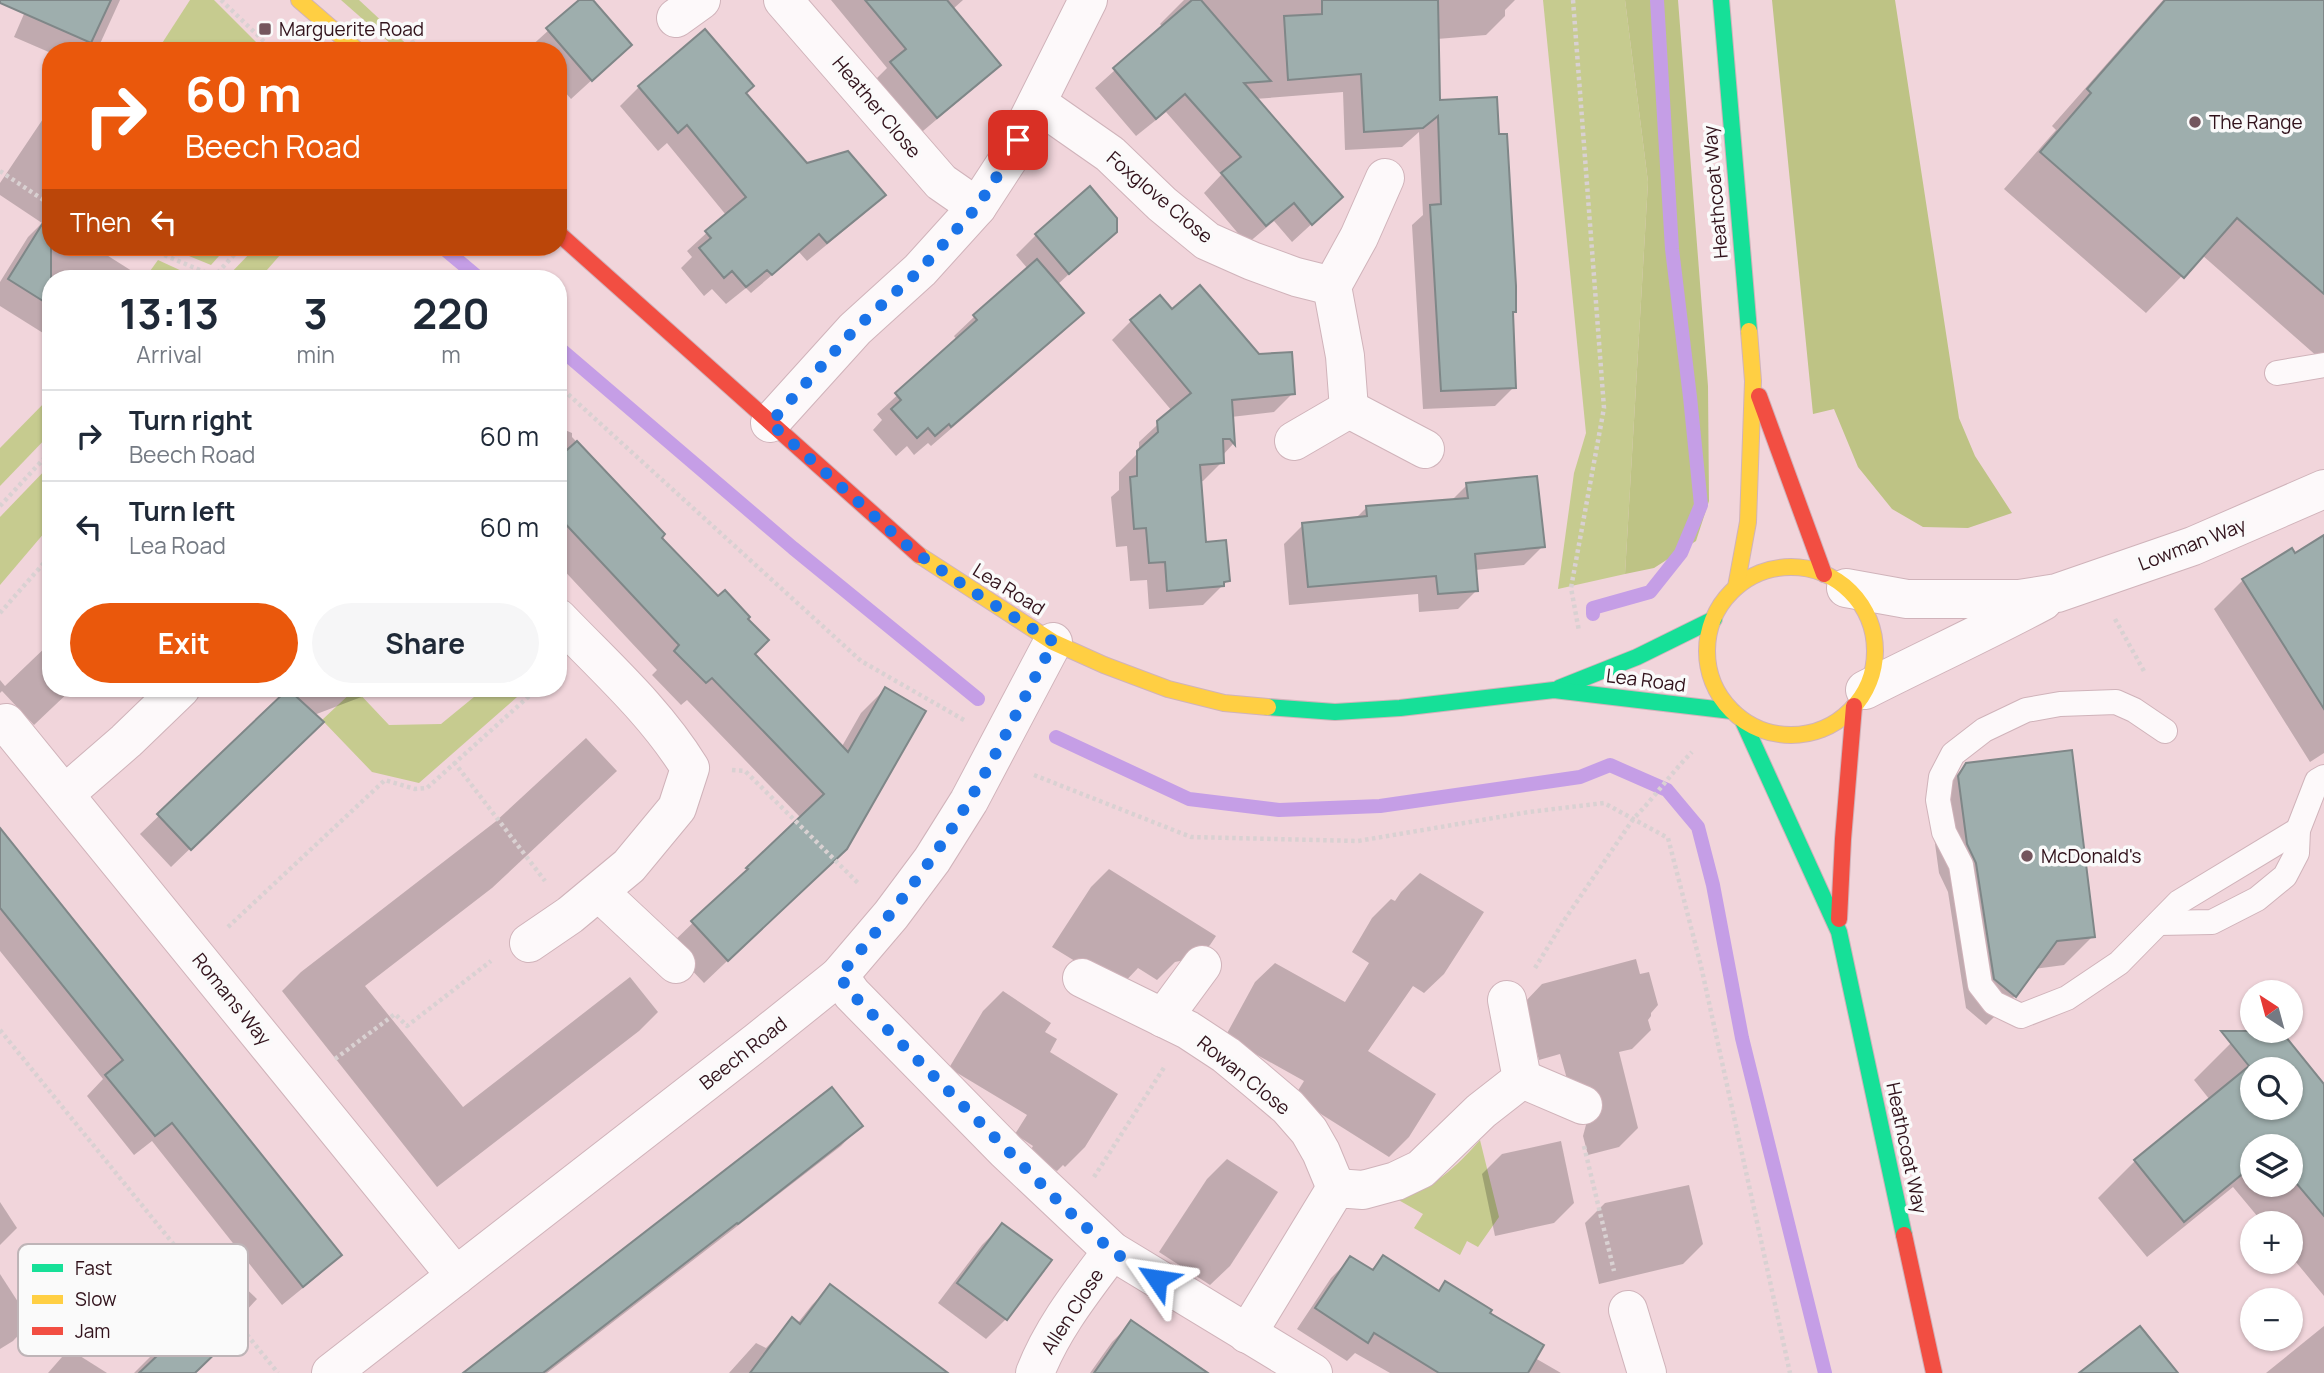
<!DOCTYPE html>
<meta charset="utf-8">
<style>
:root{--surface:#fff;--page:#f6f6f7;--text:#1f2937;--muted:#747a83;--line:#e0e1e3;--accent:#ea580c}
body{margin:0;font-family:Manrope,sans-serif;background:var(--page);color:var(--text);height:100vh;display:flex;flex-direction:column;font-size:26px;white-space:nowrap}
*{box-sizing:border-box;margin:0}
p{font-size:23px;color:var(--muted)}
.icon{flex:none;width:38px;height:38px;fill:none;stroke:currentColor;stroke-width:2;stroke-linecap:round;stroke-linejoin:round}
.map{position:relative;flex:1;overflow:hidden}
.panel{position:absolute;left:42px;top:270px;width:525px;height:427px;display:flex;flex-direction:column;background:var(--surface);border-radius:28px;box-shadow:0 2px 5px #0004}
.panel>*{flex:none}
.banner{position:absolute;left:42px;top:42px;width:525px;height:214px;border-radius:28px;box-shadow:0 2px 5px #0004;background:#ea580c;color:#fff;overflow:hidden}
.needle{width:46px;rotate:324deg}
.buttons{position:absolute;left:2240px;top:980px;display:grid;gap:14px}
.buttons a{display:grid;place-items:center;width:63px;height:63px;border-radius:50%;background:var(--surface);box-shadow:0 2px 5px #0004;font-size:35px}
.pin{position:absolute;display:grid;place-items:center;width:60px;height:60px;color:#fff;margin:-30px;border-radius:14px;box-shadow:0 4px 10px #0006}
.me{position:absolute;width:77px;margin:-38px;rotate:302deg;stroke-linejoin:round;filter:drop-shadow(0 0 5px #0008)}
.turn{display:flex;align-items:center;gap:24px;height:147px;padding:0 28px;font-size:32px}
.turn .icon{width:91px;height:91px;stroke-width:2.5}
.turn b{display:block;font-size:49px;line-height:60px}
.then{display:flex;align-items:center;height:66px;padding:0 28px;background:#0003;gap:14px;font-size:26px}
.eta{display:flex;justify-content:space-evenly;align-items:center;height:119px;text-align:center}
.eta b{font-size:42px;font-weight:700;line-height:49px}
.cta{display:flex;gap:14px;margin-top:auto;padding:14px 28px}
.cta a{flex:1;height:80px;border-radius:42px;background:var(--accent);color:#fff;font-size:28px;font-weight:700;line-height:80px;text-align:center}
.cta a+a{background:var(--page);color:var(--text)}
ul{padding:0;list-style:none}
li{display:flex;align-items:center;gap:21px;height:91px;padding:0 28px;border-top:2px solid var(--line)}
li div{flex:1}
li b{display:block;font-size:26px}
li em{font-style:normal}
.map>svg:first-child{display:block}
.green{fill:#c6cb8f}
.forest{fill:#bec385}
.shadow{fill:#0003;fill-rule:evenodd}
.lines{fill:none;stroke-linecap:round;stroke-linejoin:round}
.stream{stroke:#c59ee6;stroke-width:14}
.building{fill:#9eaead;stroke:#7f8788;stroke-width:2;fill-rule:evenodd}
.lane-casing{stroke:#d0b3ba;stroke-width:26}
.street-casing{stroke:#d0b3ba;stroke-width:40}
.fast-casing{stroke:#d0b3ba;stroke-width:18}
.slow-casing{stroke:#d0b3ba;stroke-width:18}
.jam-casing{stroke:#d0b3ba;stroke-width:18}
.path{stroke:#d9d1d2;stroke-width:4.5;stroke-dasharray:3.5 3.5;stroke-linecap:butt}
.lane{stroke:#fdf9fa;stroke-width:24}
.street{stroke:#fdf9fa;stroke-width:38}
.fast{stroke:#16e098;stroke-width:16}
.slow{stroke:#ffcf43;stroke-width:16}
.jam{stroke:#f24e42;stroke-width:16}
.route{stroke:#1a73e8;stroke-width:12;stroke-dasharray:0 21.6}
.poi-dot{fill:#74565e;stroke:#fafafa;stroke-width:2.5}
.labels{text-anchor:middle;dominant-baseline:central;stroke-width:7;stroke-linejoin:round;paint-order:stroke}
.poi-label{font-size:19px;fill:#31121b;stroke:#fafafa;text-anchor:start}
.street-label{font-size:19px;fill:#31121b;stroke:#fafafa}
.key{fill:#fafafa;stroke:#beb4b7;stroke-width:2}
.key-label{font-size:19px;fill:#31121b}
</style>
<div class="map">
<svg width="2324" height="1373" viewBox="0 0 2324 1373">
<rect width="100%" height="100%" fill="#f1d5db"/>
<g class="green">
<path d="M190,0H214L265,51H157Z"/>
<path d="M341,0H359L414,51H399Z"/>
<path d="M1543,0H1625L1648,182L1625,574L1558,589L1574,473L1586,433Z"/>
<path d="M167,247H227L211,265Z"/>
<path d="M256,247H287L260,278H226Z"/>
<path d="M158,260L197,278H145Z"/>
<path d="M51,396V433L0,486V448Z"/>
<path d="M51,464V525L0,585V517Z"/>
<path d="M485,688H508L517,697L419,783L372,772L322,720L355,689L389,725L441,724Z"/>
<path d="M1480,1140L1499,1217L1478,1247L1467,1241L1460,1255L1414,1228L1423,1214L1395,1198C1432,1191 1456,1167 1480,1140Z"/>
</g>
<g class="forest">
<path d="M1625,0H1678L1708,386L1709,501L1696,541L1654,568L1625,574L1648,182Z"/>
<path d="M1772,0H1895L1959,418L1975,456L2012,513L1968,528L1923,527L1892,509L1858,467L1834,409L1813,414Z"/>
</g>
<g class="shadow">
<path d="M30,0H120L99,46L95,51H51V53L14,37Z"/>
<path d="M582,0H590L630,45L571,99L558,84V51L528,49Z"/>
<path d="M831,0H963L953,9L999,65L980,83L917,136L873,82L887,68Z"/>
<path d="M1184,0H1515L1505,10V16L1486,35L1437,39L1438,102L1514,311L1511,314L1514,387L1495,406L1423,409L1412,225L1423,215L1419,132L1402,147L1345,150L1343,92L1255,99L1341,197L1292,242L1274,221L1247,244L1204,193L1221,175L1166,112L1136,136L1095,88L1163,27L1160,24Z"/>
<path d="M2163,0H2324V353L2319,358L2202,255L2146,313L2004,189L2056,130L2052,126Z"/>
<path d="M705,32L744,94L807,165L883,195L864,214L807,261L799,252L751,293L746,288L726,304L712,289L704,296L681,268L692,257L687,251L726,215L667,143L658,151L620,106L639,87Z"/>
<path d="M51,107V212L46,217L51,220V247H94L143,278H51V338L0,306V282L28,237L42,223L0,195V183Z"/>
<path d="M1115,232L1057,285L1082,313L1062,333L931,446L928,443L914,455L907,446L896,456L873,430L882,420L877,414L957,340L954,336L974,317L1028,269L1016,255L1036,235Z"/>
<path d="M1171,311L1293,393L1274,412L1231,417L1233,444L1222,456V462L1203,481L1199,482L1205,544L1228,580L1203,605L1149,609L1147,580L1130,581L1127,546L1116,547L1111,497L1119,490V472L1139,452V442L1172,411L1112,340L1131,321Z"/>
<path d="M558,427L572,433V437L663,534L659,538L717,599L746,619L752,654L841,748L861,713L885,689L821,872L704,983L669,946L801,818L687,700L681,705L652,675L657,670L558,564Z"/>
<path d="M1467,485L1543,546L1524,565L1475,570L1477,590L1458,609L1419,612L1418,594L1289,605L1284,544L1303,525L1355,519L1366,508L1451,501Z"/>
<path d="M2324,537V753L2310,762L2214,609L2243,580L2295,555Z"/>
<path d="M51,642V688H73L34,725L2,691L0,693V680L5,686Z"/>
<path d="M292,688H385L314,715L303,740L171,867L140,834Z"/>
<path d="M586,738L617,771L492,888L365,986L463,1107L630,977L658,1012L639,1031L437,1187L282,991L301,972L495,822Z"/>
<path d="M1967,764L2093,936L2064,965L2034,969L2015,996L1986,1025L1966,1008L1948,892L1939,873L1930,807L1937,794Z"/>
<path d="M0,830L340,1255L320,1274L282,1305L152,1141L134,1155L87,1096L103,1079L0,951Z"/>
<path d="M1109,869L1216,936L1210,945L1192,963L1185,960L1175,962L1157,980L1138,968L1119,988L1052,947L1091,887Z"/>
<path d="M1420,873L1484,912L1444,974L1424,993L1413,986L1368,1051L1436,1094L1409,1137L1389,1157L1294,1097L1304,1081L1225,1037L1255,982L1275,963L1345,1002L1369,963L1352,952L1372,918L1391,899L1395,901L1401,892Z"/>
<path d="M1636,959L1640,974L1649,972L1658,1005L1651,1013V1016L1648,1020L1651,1030L1632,1049L1619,1052L1638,1128L1619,1147L1588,1155L1583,1136L1587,1121L1574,1104L1560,1054L1539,1060L1524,1003L1542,984Z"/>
<path d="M1003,991L1051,1023L1045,1032L1057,1039L1050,1052L1118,1094L1085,1147L1065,1167L1063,1165L1057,1171L1028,1154L1033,1146L1015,1134L1027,1115L949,1068L983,1011Z"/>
<path d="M2252,1026V1031H2278L2324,1087V1296L2291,1256V1223H2263L2233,1187L2147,1257L2098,1198L2135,1161L2210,1100L2194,1080L2231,1043ZM2252,1069H2291V1108H2252ZM2252,1146H2291V1185H2252Z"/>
<path d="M860,1126L841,1146L547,1373H466Z"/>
<path d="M1561,1141L1574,1203L1554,1223L1495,1236L1482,1174L1502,1154Z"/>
<path d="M1227,1159L1278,1192L1230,1266L1210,1285L1159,1252L1207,1179Z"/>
<path d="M1689,1185L1703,1244L1683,1264L1599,1284L1585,1223L1605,1203Z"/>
<path d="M0,1202L17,1228L0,1245Z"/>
<path d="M1002,1225L1050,1260L1006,1319L986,1339L938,1303L982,1245Z"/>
<path d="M1351,1258L1370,1271L1383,1258L1437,1292L1446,1283L1488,1314L1535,1358L1561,1373H1390L1355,1353L1347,1361L1297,1329L1331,1278Z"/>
<path d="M0,1274L31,1322L13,1341L0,1349Z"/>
<path d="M238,1281L257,1299L189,1373H134L154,1353L158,1357Z"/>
<path d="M831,1286L918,1373H729L756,1343L766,1348L792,1320L797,1324L812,1305Z"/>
<path d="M1131,1323L1206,1373H1090L1112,1342Z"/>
<path d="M2324,1326V1373H2266Z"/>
<path d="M69,1349L107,1373H48Z"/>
</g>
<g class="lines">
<g class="stream">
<path d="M442,247L479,278"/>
<path d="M558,347L793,548L978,699"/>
<path d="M1593,614V608L1650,592L1681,553L1701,505L1690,397L1672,249L1657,0"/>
<path d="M1056,737L1189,799L1279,810L1380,806L1580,777L1610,765L1667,790L1698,827L1713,885L1742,1038L1825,1373"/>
</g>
</g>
<g class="building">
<path d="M0,0H111L91,43L0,3Z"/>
<path d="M579,0H593L632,45L592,81L546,28Z"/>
<path d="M865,0H947L1001,65L937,118L890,62L906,49Z"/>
<path d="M1192,0H1201L1271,81L1244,83L1343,197L1312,225L1294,203L1266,226L1221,173L1241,157L1185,94L1156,119L1113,68Z"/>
<path d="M1322,0H1438L1440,100L1497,97L1499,134H1507L1516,286V312H1513L1516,388L1441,391L1430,205L1441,204L1438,116L1423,128L1364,132L1361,74L1288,80L1284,16L1322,14Z"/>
<path d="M2165,0H2324V294L2237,218L2184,278L2040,152L2091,93L2087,89Z"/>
<path d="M705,29L754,86L746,93L807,163L848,151L886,195L827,243L819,234L772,275L767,270L746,287L732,271L724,278L699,248L711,238L705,231L746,197L687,125L678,133L638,86Z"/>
<path d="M1090,186L1117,218V232L1069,274L1035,234Z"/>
<path d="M51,210V306L8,279Z"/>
<path d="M1037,259L1084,313L951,427L949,424L935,436L928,428L917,438L891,409L901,400L895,393L977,320L973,315Z"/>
<path d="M1200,285L1259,354L1292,352L1295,394L1232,400L1235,445L1230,439H1223L1224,463L1200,465L1206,542L1226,540L1230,581L1224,582V586L1167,591L1165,562L1149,563L1146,528L1134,529L1130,477L1137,476V451L1158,432L1157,421L1191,393L1130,320L1160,295L1172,309Z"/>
<path d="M577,441L665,534L662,538L718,596L725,590L750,617L748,619L769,640L755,654L848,752L885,687L926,711L847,849L728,961L691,921L748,869L746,868L824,794L712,678L706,683L674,651L679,645L558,516V458Z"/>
<path d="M1537,476L1545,547L1475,554L1478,591L1438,594L1436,576L1308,587L1302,523L1367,516L1366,506L1468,498L1466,483Z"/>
<path d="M2324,535V709L2242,579L2292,548L2295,553Z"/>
<path d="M288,689L324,722L191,850L157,814Z"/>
<path d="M2072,750L2095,937L2057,941L2016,997L1994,979L1976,863L1967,844L1958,776L1966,763Z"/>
<path d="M0,828L342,1255L303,1287L172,1123L155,1136L105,1075L123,1060L0,908Z"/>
<path d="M2221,1031H2281L2324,1084V1216L2291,1177V1146H2252V1166L2184,1222L2134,1160L2249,1066ZM2252,1069H2291V1108H2252Z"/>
<path d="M832,1087L863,1126L738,1224L737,1223L543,1373H463Z"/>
<path d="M1002,1223L1052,1260L1007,1320L957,1283Z"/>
<path d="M1383,1255L1439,1291L1445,1281L1492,1310L1490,1313L1544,1345L1528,1373H1439L1374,1333L1368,1343L1315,1308L1350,1256L1373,1270Z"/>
<path d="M830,1284L948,1373H750L792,1317L800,1324Z"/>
<path d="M200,1315L226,1343L195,1373H139Z"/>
<path d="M1131,1320L1208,1373H1094Z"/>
<path d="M2140,1326L2178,1373H2079Z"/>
</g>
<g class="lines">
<defs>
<g id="lane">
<path d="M2277,373L2324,365"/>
<path d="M2165,731L2134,710L2116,702L2060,704L2026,710L1984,730L1953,754L1941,777L1938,800L1944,832L1961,865L1980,985L1994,1003L2021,1016L2067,998L2119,963L2179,902L2298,830"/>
<path d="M2159,923L2212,922L2257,899L2285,876L2297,853L2298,830L2317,781L2324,777"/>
</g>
<g id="street">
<path d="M783,0L941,182L977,207"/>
<path d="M676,18L701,0"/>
<path d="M1037,103L1110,154L1162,204L1207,241L1252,261L1296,277L1332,286"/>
<path d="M1349,409L1425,449"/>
<path d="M770,423L855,329L920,270L977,207L1009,158L1088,0"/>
<path d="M1294,441L1349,409L1345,356L1332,286L1359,237L1385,178"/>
<path d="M1846,588L1907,599H2019L2057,593L2193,546L2324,489"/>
<path d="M1865,690C1924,660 1985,632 2043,601"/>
<path d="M6,723L456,1276"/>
<path d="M65,794L126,741L181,688"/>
<path d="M599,892L676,964"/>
<path d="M529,943L570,915L629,866L677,808L690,768C655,711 604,666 558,618"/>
<path d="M839,976L852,994L1006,1151L1112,1251L1313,1373"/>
<path d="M1082,978L1188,1030L1226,1055L1255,1079L1288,1107L1309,1131L1321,1152L1336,1188"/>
<path d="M1163,1018L1202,965"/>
<path d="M1522,1079L1583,1105"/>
<path d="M1628,1310L1647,1373"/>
<path d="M1247,1334L1336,1188L1363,1190L1396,1181L1421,1169L1481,1111L1522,1079L1507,1000"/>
<path d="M331,1373L758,1041L839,976L891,915L932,860L969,801L1053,642"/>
<path d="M1035,1373C1053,1327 1083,1290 1112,1251"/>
</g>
<g id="fast">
<path d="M1721,0L1749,331"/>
<path d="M1559,688L1637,657L1714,619"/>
<path d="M1268,707L1335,712L1400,708L1554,690L1732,711"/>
<path d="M1743,721L1839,932L1904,1235"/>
</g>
<g id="slow">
<path d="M299,0L358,51"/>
<path d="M919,555L1053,642L1104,665L1168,689L1224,703L1268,707"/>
<circle cx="1791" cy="651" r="84"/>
<path d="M1736,587L1748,522L1753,381L1749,331"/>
</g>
<g id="jam">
<path d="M558,233L919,555"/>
<path d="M1759,396L1824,574"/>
<path d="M1839,919L1843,839L1854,706"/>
<path d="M1904,1235L1934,1373"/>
</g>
</defs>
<use href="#lane" class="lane-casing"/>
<use href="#street" class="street-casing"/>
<use href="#fast" class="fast-casing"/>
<use href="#slow" class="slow-casing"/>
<use href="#jam" class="jam-casing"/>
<g class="path">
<path d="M221,0L274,51"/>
<path d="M1573,0L1604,408L1571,588L1579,631"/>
<path d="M397,25L421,51"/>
<path d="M0,171L51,205"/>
<path d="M145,247L214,276"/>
<path d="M213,278L241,247"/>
<path d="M432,278H441"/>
<path d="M558,385L861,661L964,720"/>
<path d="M0,506L51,451"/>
<path d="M0,613L51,555"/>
<path d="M2115,619L2145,673"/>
<path d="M454,762L545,881"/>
<path d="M732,770L745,771L859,884"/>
<path d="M1034,775L1191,837L1358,841L1529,812L1604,803L1668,838L1701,966L1790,1373"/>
<path d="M228,927L385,780L415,789L427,788L538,688"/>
<path d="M1535,968L1565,919L1634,818C1655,797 1671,773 1692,752"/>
<path d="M0,1030L278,1373"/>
<path d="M335,1059L395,1014L407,1026L491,961"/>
<path d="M1584,1146L1614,1271"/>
<path d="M1094,1177L1165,1066"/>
</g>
<use href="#lane" class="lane"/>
<use href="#street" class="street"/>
<use href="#fast" class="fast"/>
<use href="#slow" class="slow"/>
<use href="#jam" class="jam"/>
</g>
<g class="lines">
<path class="route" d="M1018,140L1009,158L977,207L920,270L855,329L770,423L912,550L972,591L1054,642C1024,696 999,752 967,804C930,866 886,921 839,976L852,994L1063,1206L1112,1251L1157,1279"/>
</g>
<g class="poi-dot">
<rect x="258" y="22" width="14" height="14" rx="3.5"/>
<circle cx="2195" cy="122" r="7"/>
<circle cx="2027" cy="856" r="7"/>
</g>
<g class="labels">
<g class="poi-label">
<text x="279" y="29">Marguerite Road</text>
<text x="2209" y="122">The Range</text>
<text x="2041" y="856">McDonald's</text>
</g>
<g class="street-label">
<text transform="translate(877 107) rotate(50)">Heather Close</text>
<text transform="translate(1715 192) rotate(-95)">Heathcoat Way</text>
<text transform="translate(1160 197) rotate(40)">Foxglove Close</text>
<text transform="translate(2192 544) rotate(-21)">Lowman Way</text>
<text transform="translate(1009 589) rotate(32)">Lea Road</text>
<text transform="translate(1646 680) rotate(7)">Lea Road</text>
<text transform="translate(232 999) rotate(51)">Romans Way</text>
<text transform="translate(743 1053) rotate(-38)">Beech Road</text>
<text transform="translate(1244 1075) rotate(39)">Rowan Close</text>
<text transform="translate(1907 1148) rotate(78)">Heathcoat Way</text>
<text transform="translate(1072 1311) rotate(-57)">Allen Close</text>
</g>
</g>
<rect x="18" y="1244" width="230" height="112" rx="10" class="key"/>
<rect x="32" y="1264" width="31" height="8" fill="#16e098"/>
<rect x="32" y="1295" width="31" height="9" fill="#ffcf43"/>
<rect x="32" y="1327" width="31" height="8" fill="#f24e42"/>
<g class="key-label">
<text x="75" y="1275">Fast</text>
<text x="75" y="1306">Slow</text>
<text x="75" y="1338">Jam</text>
</g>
</svg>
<div class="buttons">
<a><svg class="needle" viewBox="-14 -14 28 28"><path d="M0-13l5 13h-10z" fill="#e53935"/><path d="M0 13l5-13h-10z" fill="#747a83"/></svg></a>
<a><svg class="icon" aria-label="search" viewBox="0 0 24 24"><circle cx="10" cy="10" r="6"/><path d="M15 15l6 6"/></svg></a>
<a><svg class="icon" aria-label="layers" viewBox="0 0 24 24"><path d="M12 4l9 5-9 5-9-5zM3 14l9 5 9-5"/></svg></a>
<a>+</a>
<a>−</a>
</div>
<div class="pin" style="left:1018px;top:140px;background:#d93025"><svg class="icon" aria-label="arrive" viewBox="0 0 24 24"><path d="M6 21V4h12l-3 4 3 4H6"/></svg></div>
<svg class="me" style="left:1157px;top:1279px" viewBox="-20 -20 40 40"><path d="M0-17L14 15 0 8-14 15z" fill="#1a73e8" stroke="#fff" stroke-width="4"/></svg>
<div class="banner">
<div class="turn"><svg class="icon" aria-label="right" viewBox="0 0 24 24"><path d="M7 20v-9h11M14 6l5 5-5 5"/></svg><div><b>60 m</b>Beech Road</div></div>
<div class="then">Then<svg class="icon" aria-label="left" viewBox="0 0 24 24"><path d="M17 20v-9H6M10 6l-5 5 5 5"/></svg></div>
</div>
<section class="panel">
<div class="eta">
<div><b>13:13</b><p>Arrival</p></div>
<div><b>3</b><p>min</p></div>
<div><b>220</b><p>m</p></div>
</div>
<ul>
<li><svg class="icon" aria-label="right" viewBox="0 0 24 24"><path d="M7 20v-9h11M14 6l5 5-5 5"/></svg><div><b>Turn right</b><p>Beech Road</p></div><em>60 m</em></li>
<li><svg class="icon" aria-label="left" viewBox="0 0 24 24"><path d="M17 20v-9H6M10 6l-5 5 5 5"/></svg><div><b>Turn left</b><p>Lea Road</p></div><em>60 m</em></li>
</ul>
<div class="cta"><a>Exit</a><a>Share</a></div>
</section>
</div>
